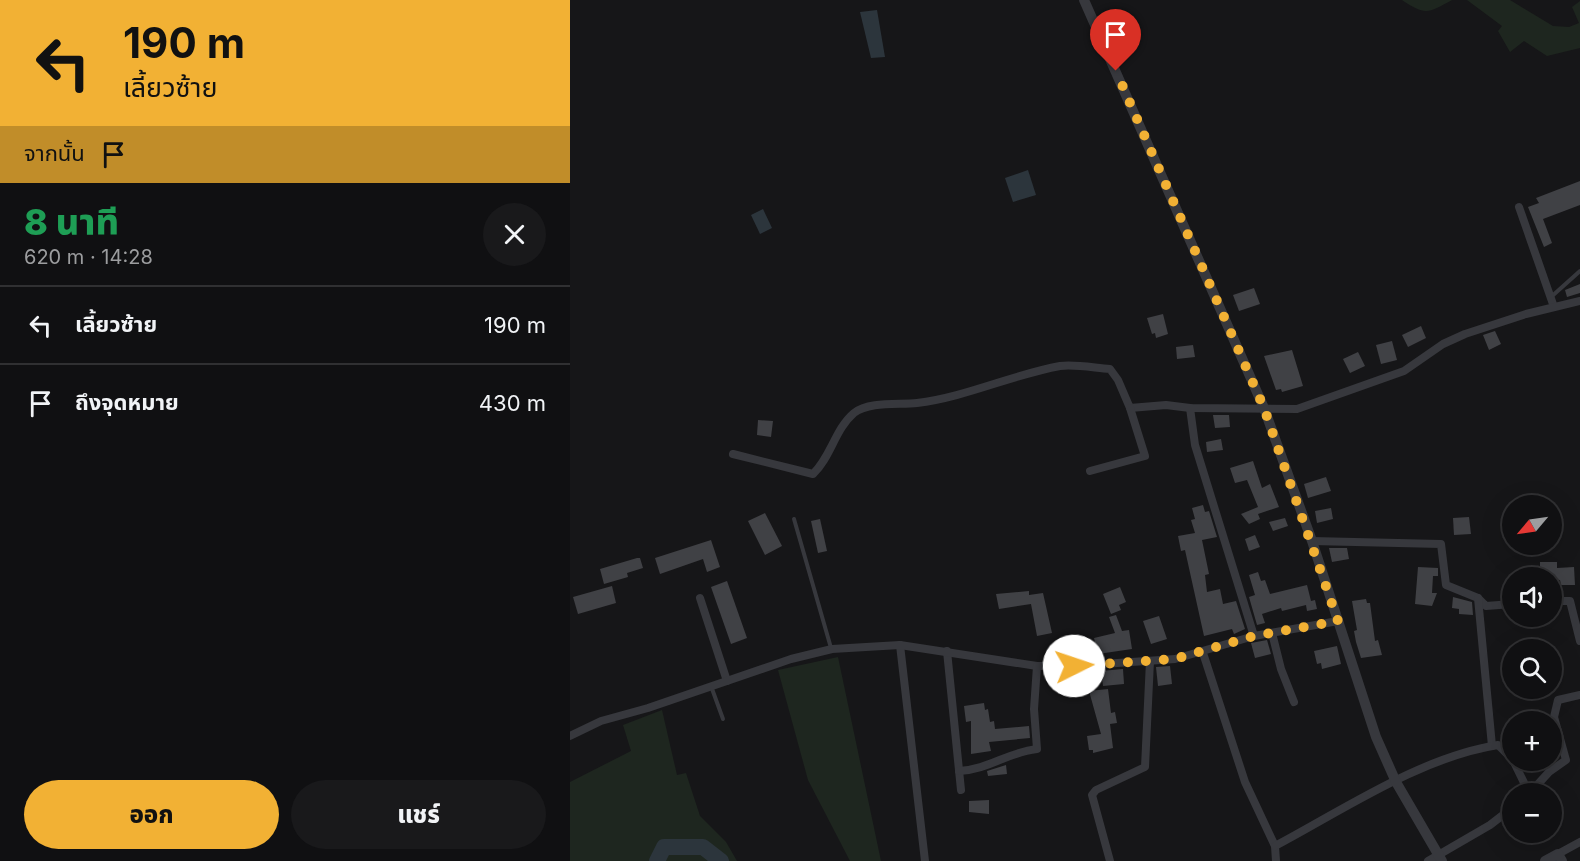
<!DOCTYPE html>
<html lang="th">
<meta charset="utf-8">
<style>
:root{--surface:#101012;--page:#19191b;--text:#f1f3f6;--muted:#9c9d9f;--line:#303032;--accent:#f2b134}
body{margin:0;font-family:Inter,"Noto Sans Thai",sans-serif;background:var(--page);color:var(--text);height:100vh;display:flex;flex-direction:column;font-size:22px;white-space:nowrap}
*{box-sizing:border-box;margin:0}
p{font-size:20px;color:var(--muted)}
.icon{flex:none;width:33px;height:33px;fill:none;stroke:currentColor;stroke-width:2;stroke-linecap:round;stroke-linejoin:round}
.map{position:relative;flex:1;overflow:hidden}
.details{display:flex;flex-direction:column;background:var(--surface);width:570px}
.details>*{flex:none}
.guide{background:#f2b134;color:#111;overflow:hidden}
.needle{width:39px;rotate:241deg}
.controls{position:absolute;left:932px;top:495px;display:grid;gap:12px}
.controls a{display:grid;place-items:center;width:60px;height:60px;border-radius:50%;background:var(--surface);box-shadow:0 6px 24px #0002,0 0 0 2px var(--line);font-size:30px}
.pin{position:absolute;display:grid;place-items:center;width:51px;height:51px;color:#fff;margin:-62px -26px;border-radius:50% 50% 50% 0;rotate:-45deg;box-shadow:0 0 6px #0007}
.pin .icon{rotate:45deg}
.me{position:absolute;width:66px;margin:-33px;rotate:86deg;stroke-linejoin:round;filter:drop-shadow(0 0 4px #0008)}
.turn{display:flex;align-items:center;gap:21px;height:126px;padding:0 24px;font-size:27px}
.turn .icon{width:78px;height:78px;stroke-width:2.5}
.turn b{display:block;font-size:42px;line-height:51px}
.then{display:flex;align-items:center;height:57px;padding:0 24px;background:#0003;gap:12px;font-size:22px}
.round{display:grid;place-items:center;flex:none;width:63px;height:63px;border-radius:32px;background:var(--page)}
.summary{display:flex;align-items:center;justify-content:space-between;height:102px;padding:0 24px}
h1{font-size:36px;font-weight:800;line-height:45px;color:#1e9e55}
.cta{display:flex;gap:12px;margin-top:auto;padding:12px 24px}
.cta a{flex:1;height:69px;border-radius:36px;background:var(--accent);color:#111;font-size:24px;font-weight:800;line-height:69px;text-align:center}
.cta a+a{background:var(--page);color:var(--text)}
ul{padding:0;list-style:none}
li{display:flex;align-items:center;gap:18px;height:78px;padding:0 24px;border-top:2px solid var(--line)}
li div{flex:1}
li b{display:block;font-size:22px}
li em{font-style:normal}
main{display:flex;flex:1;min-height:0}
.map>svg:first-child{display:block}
.green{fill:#1e261f}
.water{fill:#2c353c}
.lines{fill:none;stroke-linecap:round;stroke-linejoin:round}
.river{stroke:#2c353c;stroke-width:16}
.building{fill:#404145}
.service{stroke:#37383d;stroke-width:4}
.minor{stroke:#37383d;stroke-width:8}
.tertiary{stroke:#37383d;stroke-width:10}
.route{stroke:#f2b134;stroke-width:10;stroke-dasharray:0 18}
</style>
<main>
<section class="details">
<div class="guide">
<div class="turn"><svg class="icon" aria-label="left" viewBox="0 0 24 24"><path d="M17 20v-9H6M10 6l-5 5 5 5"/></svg><div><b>190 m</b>เลี้ยวซ้าย</div></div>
<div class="then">จากนั้น<svg class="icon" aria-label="arrive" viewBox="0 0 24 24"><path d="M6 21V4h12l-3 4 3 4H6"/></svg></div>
</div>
<div class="summary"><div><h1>8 นาที</h1><p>620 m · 14:28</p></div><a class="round"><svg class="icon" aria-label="close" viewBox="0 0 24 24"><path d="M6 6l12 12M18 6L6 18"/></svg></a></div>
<ul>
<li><svg class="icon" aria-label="left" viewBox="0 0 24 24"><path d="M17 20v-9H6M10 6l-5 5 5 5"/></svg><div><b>เลี้ยวซ้าย</b></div><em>190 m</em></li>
<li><svg class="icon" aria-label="arrive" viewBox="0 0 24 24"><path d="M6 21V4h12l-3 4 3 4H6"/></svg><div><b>ถึงจุดหมาย</b></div><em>430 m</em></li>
</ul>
<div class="cta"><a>ออก</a><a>แชร์</a></div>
</section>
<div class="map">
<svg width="1010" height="861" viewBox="0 0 1010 861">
<rect width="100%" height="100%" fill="#161618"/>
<g class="green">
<path d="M832,0H882C858,13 856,16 832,0Z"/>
<path d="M897,0H940L983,26L999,27L1009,23L1002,7L1010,1V48L977,56L954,41L940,52L928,31L932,26Z"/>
<path d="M268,657L311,861H280L238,780L208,670Z"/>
<path d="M92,710L107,775L116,773L130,816L156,842L167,861H0V782L61,751L53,725Z"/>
</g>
<g class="water">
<path d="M307,10L315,57L301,58L290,12Z"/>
<path d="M458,170L466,195L443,202L435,178Z"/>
<path d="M193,209L202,228L190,234L181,215Z"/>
</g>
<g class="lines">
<path class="river" d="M87,861L94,847H133L151,861"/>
</g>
<g class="building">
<path d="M1010,181V205L973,219L982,243L974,247L958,207L969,203L966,198Z"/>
<path d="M1010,284V293L997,297L995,290Z"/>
<path d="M684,288L690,304L669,311L663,295Z"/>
<path d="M593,314L598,334L586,338L585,333L582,334L577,318Z"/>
<path d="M851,326L856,338L838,347L832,335Z"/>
<path d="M925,331L931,344L919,350L913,335Z"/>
<path d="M822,341L827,360L811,364L806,345Z"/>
<path d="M623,345L625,357L607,359L606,347Z"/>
<path d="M722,350L733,386L712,392L711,389L706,390L694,356Z"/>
<path d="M788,352L795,366L780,373L773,359Z"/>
<path d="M643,415H659L660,427L645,428Z"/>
<path d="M188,420L203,421L201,437L187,435Z"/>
<path d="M651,439L653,450L637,452L636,442Z"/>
<path d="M683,461L692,488L700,484L709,507L688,514L690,519L679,524L671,514L688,507L677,480L665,483L660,468Z"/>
<path d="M756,477L761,491L738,498L734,484Z"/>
<path d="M633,505L635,512L639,511L647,537L632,540L639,574L635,575L637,592L650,589L653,604L666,601L675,629L664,634L662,629L634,636L615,550L611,551L608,536L625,533L621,520L625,519L622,508Z"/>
<path d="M761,508L763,519L747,523L745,511Z"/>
<path d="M195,513L212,546L195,555L178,521Z"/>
<path d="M899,517L901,534L884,535L883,518Z"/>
<path d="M715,518L718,526L703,531L699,522Z"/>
<path d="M250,519L257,551L248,553L241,521Z"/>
<path d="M685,535L690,547L679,551L675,539Z"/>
<path d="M141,540L150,567L137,572L133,559L90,574L85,558Z"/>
<path d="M759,548H777L779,559L762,562Z"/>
<path d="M67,558H70L73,568L57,573L58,577L34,584L30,569Z"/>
<path d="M970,562H987V568L1004,567L1005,585H991L990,580L970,578Z"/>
<path d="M848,567L868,568V576H863L862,593H867L862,606L845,604Z"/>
<path d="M688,572L691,581L695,580L700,594L737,585L741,601L745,600L747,609L737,611L736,605L712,611L711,608L692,614L695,623L687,625L679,597L685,595L679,575Z"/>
<path d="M157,581L177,638L161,644L141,587Z"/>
<path d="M42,586L46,603L8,614L3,597Z"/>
<path d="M550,587L556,602L549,605L551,610L541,614L533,594Z"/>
<path d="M459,591V595L473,593L482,633L467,636L461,604L429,609L426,594Z"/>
<path d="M883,597L902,602L903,615L889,614V609L882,608Z"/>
<path d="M796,599L797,603H800L805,641L808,640L812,655L791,658L786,642L784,631L787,630L782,601Z"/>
<path d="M546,615L552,631L559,630L562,649L528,654L524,638L545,633L539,617Z"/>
<path d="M589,616L597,639L581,644L573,621Z"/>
<path d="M697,640L701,654L685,658L681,643Z"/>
<path d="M767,646L771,664L752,669L751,663L747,664L744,651Z"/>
<path d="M600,666L602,684L588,686L586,667Z"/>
<path d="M553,669L554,684L533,686L531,671Z"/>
<path d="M507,676V693L488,694L487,677Z"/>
<path d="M538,689L541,713L545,712L547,723L540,724L543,748L523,753V750H519L517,736L531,734L519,691Z"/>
<path d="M414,703L415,710L418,709L420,722L424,721L425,729L459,726L460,738L419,742L421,751L401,754V721L396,722L394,706Z"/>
<path d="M436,765L437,774L418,776L417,771Z"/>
<path d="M419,800V814L399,812V801Z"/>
</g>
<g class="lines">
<g class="service">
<path d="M981,297L1010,271"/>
<path d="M224,519L261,648"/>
<path d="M141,686L153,719"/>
</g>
<g class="minor">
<path d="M949,207L984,307"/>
<path d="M620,408L625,445L684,636"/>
<path d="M163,454L243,474C261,457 265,429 284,413C299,401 329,405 347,403C396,397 441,375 490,366C505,364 525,368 540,369L548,380L560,408L596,405L620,408L727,409L834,371L873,344L895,334L956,314L1010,301"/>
<path d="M520,471L575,456L560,408"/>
<path d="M742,541L871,544L876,585L908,598L916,606L942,604"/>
<path d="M130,598L157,681"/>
<path d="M908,598L922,746"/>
<path d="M981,601H1000L1010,641"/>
<path d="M702,633L711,669L724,702"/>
<path d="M330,645L355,861"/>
<path d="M377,651L391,790"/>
<path d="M633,653L675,782L705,846L706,861"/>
<path d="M0,736L31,721L78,708L221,659L262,649L330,645L467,666H504L605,659L684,636L768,621"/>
<path d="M943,760L959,793"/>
<path d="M389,771C420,769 435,753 467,749L464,709L467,666"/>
<path d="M959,794L979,772L996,760L984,717L988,700L1010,695"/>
<path d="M705,846C773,810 851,757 928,745L942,759"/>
<path d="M988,854L1010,842"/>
<path d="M540,861L522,795L526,790L575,767L580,661"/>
<path d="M858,861L920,825L942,808"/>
</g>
<g class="tertiary">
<path d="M514,0L694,408L742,541L806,737L826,782L872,861"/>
<path d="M975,861L988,854L992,861"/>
</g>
</g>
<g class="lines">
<path class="route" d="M504,666L605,659L684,636L768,621L694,408L546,71"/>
</g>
</svg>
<div class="controls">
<a><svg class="needle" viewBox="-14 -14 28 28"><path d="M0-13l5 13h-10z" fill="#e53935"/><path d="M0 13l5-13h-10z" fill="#9c9d9f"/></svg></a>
<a><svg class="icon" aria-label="sound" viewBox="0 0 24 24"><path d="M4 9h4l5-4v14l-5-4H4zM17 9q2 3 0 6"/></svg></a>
<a><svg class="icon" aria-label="search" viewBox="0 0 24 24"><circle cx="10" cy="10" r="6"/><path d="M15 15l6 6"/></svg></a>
<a>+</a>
<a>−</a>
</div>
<div class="pin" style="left:546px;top:71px;background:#d93025"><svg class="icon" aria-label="arrive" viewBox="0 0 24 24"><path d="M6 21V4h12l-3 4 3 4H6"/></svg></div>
<svg class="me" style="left:504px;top:666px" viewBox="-20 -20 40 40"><circle r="19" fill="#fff"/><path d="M0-13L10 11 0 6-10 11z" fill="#f2b134"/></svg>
</div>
</main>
